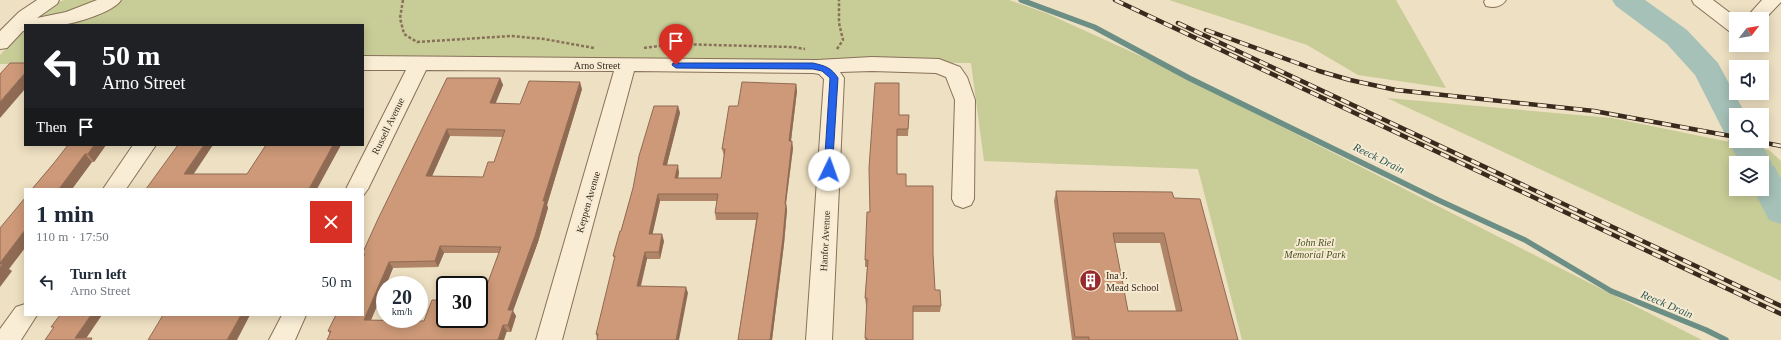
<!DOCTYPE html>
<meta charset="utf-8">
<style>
:root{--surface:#fff;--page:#f6f6f7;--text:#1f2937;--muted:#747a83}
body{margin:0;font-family:"Times New Roman",serif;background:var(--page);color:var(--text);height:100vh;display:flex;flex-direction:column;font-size:15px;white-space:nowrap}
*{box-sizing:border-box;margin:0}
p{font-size:13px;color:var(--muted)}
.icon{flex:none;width:22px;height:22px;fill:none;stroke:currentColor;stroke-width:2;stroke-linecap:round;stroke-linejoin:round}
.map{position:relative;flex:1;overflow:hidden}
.sheet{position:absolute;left:24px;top:188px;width:340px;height:128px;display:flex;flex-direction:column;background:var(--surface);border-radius:0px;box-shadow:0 2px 10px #0003}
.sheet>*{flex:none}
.hud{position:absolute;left:24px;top:24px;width:340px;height:122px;border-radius:0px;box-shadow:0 2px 10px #0003;background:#202124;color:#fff;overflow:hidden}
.needle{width:26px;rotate:59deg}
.tools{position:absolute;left:1729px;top:12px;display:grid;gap:8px}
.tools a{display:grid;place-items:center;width:40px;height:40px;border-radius:0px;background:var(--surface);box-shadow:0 2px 10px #0003;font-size:20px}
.speed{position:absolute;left:376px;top:276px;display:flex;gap:8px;font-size:20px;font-weight:700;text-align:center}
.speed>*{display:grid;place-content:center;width:52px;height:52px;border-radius:50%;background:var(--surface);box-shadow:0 2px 10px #0003;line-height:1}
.speed small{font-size:10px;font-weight:400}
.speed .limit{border:2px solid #111;border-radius:6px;background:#fff;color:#111}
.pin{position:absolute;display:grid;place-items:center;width:34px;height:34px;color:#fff;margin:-41px -17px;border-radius:50% 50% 50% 0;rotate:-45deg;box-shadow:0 0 4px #0007}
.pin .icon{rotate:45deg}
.me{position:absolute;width:44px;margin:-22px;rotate:3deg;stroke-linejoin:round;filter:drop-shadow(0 0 3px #0008)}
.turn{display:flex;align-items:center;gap:14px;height:84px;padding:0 12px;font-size:18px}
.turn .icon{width:52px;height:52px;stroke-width:2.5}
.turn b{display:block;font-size:28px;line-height:34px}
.then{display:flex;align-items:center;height:38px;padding:0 12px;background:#0003;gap:8px;font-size:15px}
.round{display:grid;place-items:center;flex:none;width:42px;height:42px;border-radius:0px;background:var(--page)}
.headline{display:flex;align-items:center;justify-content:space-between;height:68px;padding:0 12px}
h1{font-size:24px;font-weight:800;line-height:30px}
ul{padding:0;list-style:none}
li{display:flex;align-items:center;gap:12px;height:52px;padding:0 12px}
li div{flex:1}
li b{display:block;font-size:15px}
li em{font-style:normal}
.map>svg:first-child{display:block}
.green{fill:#c8cc96;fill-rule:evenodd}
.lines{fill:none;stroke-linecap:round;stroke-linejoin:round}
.stream{stroke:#6b8f85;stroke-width:5.5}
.river{fill:#a5c1b8;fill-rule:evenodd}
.minor-casing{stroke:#887159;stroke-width:2}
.path{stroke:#887159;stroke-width:2.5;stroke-dasharray:3 2;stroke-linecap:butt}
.minor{fill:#f9edd5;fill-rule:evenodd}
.rail-casing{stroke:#382a1d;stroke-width:4.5}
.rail{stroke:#f6ead2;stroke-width:3;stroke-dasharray:9;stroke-linecap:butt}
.wall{fill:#b08467;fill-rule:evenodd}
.shaded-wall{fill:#906b54}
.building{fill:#cd9978;stroke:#906b54;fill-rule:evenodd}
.route{fill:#2563eb;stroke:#184099}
.labels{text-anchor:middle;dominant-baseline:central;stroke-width:4;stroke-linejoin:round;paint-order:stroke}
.street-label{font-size:10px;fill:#382a1d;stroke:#f6ead2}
.park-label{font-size:10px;font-style:italic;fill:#4a5524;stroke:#f6ead2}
.poi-label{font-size:10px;fill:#382a1d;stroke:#f6ead2;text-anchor:start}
.water-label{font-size:11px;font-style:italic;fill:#2d5854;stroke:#f6ead2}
</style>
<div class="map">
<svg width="1781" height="340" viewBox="0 0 1781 340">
<rect width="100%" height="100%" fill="#eee0c2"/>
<g class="green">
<path d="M64,0H1009L1046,13L1156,63L1702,340H1242L1198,169L984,161L971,63L363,56V25H28L53,4Z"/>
<path d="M1169,0H1396L1446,88L1358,75L1307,45Z"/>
<path d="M25,28V64H0V55Z"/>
<path d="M1387,98L1612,118L1769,150L1781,161V281ZM1736,163H1762V189H1736Z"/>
</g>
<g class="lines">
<path class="stream" d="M1021,0L1094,27L1189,78L1438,200L1525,240L1611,291L1706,330L1726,340"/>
<path class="river" d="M1612,0H1645L1687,30L1718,63L1746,115H1736V141H1760L1772,163L1771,165L1774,166L1781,179V224L1769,220L1753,189H1762V163H1740L1728,141L1731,136L1725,134L1695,75L1667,44L1616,6Z"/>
<defs>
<g id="minor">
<path d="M37,0H59L57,4L37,18L66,12L97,0H121C114,12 76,23 62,25C50,26 37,25 25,25V31H23L7,48L0,49V31L19,12Z"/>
<path d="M1485,0H1506C1501,7 1495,8 1486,6L1484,2Z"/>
<path d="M1692,0H1713L1738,19H1736V33L1729,31L1694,4Z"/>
<path d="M1762,0H1781V2L1762,22V19H1745Z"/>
<path d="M363,56L817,60L872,57L939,59L960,67L967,77L975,100L974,199L971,205L963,208L955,205L952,199L955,100L946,77L936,73L872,71L840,72L844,78L832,340H806L824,79L819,74L813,73L634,71L562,340H536L614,71L426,70L368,189L363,196V189H346L406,70H363Z"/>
<path d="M133,145H156L126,189H103Z"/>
<path d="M25,304V315H37L21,340H0V329L16,307Z"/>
<path d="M282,315H306L295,340H269Z"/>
</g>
</defs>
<use href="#minor" class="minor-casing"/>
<g class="path">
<path d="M403,0L400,18L404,34L417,42L511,36L544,39L594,48"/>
<path d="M644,48L674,44L793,47L805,49"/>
<path d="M837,49L843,40L839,23V0"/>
</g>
<use href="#minor" class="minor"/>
<defs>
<g id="rail">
<path d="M1115,0L1781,314"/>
<path d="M1178,23L1781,306"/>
<path d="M1206,30L1319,71L1350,80L1396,90L1594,111L1736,137"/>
<path d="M1755,141L1781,146"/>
</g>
</defs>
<use href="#rail" class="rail-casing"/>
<use href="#rail" class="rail"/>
</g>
<g class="wall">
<path d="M447,78H500L503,85L495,103L520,104L582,89L547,205L548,208L538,242L513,311L516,316L511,332L330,334L328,331L364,256L363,254V252ZM450,136L503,137L494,162L483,177L432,176ZM444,253H499L481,301L424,321L371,320L385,287V285H386L393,268L438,267Z"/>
<path d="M796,84L797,91L791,141L793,148L786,204L787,210L784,244L772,340H738L756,220H716L715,213L717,201H660L652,234L664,241L660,259H647L641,286L688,293L597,338L596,334L615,259L613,256L621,231L633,188L678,106L680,113L667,165L679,172L678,178H721L724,156L722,149L738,106Z"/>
<path d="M899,115H909L908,136H897V174L906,186L933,254L935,290L941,306L940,312H913V340H865L867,305H866L865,298L867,267H865V260L870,212Z"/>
<path d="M106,145L94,162H92L72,189H32L54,163Z"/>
<path d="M1056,191L1174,198L1238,340H1072L1054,201ZM1115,243H1160L1176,311H1128Z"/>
</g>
<g class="shaded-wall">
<path d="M25,73V89L0,118V102Z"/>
<path d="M500,78L503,85L493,110L490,103Z"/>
<path d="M580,82L582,89L547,205L548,208L538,242L513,311L516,316L511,332L508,325V310L543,201Z"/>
<path d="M796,84L797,91L790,148L789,141Z"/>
<path d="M678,106L680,113L665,172L663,165Z"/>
<path d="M447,129L450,136L429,183L426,176Z"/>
<path d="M792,141L793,148L785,210V204Z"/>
<path d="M94,145H106L94,162L88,154Z"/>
<path d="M204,145H213L189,181L184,174Z"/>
<path d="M333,145H341L317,189H309Z"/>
<path d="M85,154L92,162L72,189H59Z"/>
<path d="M678,165L679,172L677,185L675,178Z"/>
<path d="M658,194L660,201L651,241L649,234Z"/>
<path d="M786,204L787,210L784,244L772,340H770Z"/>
<path d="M25,230V248L9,269L12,271L0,287V263Z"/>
<path d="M662,234L664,241L660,259L659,252Z"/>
<path d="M440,246L444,253L438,267L435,261Z"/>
<path d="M645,252L647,259L639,292L637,286Z"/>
<path d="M389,262L393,268L386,285H385V287L368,327L364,320Z"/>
<path d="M686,287L688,293L679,340H676Z"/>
<path d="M91,315H102L85,340L75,338Z"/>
<path d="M241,315H250L237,340H227Z"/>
<path d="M503,325L507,331L504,340H498Z"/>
</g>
<g class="building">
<path d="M10,63H25V73L0,102V74Z"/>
<path d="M447,78H500L490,103L520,104L529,81L580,82L543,201H545L535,236L508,310H513L508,325H503L498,340H327L331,331H328L336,315H363V257L365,254H363V252L378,219ZM447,129L505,130L494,162H488L483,177L426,176ZM440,246L501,247L481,301H479V319H445V300H432L424,321L364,320L389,262L435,261Z"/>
<path d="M742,82L796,84L789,141H792L785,204H786L783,238L770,340H738L758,213H715L718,194H658L649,234H662L659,252H645L637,286L686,287L676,340H597L598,334H596L615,256H613L620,231H621L633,188L639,156L654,106H678L663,165H678L675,178H721L725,149H722L729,106H738Z"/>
<path d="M875,83H899V115H909L908,129H897V174H906V186H933V254L935,290H940L941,306H913V340H867V338H865L867,298H865L868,260H865L867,212H870L869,168Z"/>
<path d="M68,145H94L88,154H85L59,189H32L54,163Z"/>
<path d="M178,145H204L184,174H247L266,145H333L309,189H146Z"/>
<path d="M1056,191L1172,192L1174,198L1200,199L1238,340H1089V337H1075ZM1113,233H1164L1182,311H1128Z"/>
<path d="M25,198V230L0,263V228Z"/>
<path d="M0,264H3L0,268Z"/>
<path d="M60,315H91L75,338H92L91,340H45L54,327H51Z"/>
<path d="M163,315H241L227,340H148Z"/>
</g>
<path class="route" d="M673,63H813C825,66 831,67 838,78L832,173H825L824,170L830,78L822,71L813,69L676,68L672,65Z"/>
<defs>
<symbol id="building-disc" viewBox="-11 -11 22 22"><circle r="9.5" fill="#98292d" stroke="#f6ead2"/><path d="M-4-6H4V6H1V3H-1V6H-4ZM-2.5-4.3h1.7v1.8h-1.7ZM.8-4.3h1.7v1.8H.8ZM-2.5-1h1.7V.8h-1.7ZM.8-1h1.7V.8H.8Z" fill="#fff"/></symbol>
</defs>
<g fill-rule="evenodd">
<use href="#building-disc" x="1078" y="268" width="25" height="25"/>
</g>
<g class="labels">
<g class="street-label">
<text x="597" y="65">Arno Street</text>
<text transform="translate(388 126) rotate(-64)">Russell Avenue</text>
<text transform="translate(588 202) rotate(-74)">Keppen Avenue</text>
<text transform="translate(825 241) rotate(-87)">Hanfor Avenue</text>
</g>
<g class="park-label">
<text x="1315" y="242">John Riel<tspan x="1315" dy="12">Memorial Park</tspan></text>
</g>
<g class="poi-label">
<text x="1106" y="275">Ina J.<tspan x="1106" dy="12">Mead School</tspan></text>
</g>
<g class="water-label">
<text transform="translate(1379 158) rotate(26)">Reeck Drain</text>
<text transform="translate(1667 304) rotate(23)">Reeck Drain</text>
</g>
</g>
</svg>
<div class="tools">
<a><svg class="needle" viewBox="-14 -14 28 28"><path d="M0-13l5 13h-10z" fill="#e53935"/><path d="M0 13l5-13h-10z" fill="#747a83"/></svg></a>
<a><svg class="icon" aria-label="sound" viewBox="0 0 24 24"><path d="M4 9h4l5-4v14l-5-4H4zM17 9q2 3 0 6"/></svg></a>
<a><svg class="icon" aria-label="search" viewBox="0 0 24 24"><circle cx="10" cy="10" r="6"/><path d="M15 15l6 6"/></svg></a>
<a><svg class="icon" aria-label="layers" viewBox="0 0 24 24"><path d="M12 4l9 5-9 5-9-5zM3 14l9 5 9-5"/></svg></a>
</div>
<div class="speed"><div>20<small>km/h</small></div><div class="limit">30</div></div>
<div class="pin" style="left:676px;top:65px;background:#d93025"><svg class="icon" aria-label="arrive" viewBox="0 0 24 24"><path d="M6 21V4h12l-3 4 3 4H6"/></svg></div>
<svg class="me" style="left:829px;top:170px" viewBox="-20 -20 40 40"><circle r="19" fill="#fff"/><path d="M0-13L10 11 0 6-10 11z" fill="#2563eb"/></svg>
<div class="hud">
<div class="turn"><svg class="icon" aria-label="left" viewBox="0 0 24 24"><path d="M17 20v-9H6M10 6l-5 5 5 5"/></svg><div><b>50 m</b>Arno Street</div></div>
<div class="then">Then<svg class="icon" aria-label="arrive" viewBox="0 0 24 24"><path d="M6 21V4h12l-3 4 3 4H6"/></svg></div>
</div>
<section class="sheet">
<div class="headline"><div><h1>1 min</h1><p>110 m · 17:50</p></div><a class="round" style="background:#d93025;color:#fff"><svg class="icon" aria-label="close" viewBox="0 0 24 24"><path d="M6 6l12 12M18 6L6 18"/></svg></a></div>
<ul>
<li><svg class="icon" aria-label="left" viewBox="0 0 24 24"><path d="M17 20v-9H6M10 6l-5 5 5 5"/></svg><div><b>Turn left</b><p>Arno Street</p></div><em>50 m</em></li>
</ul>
</section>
</div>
